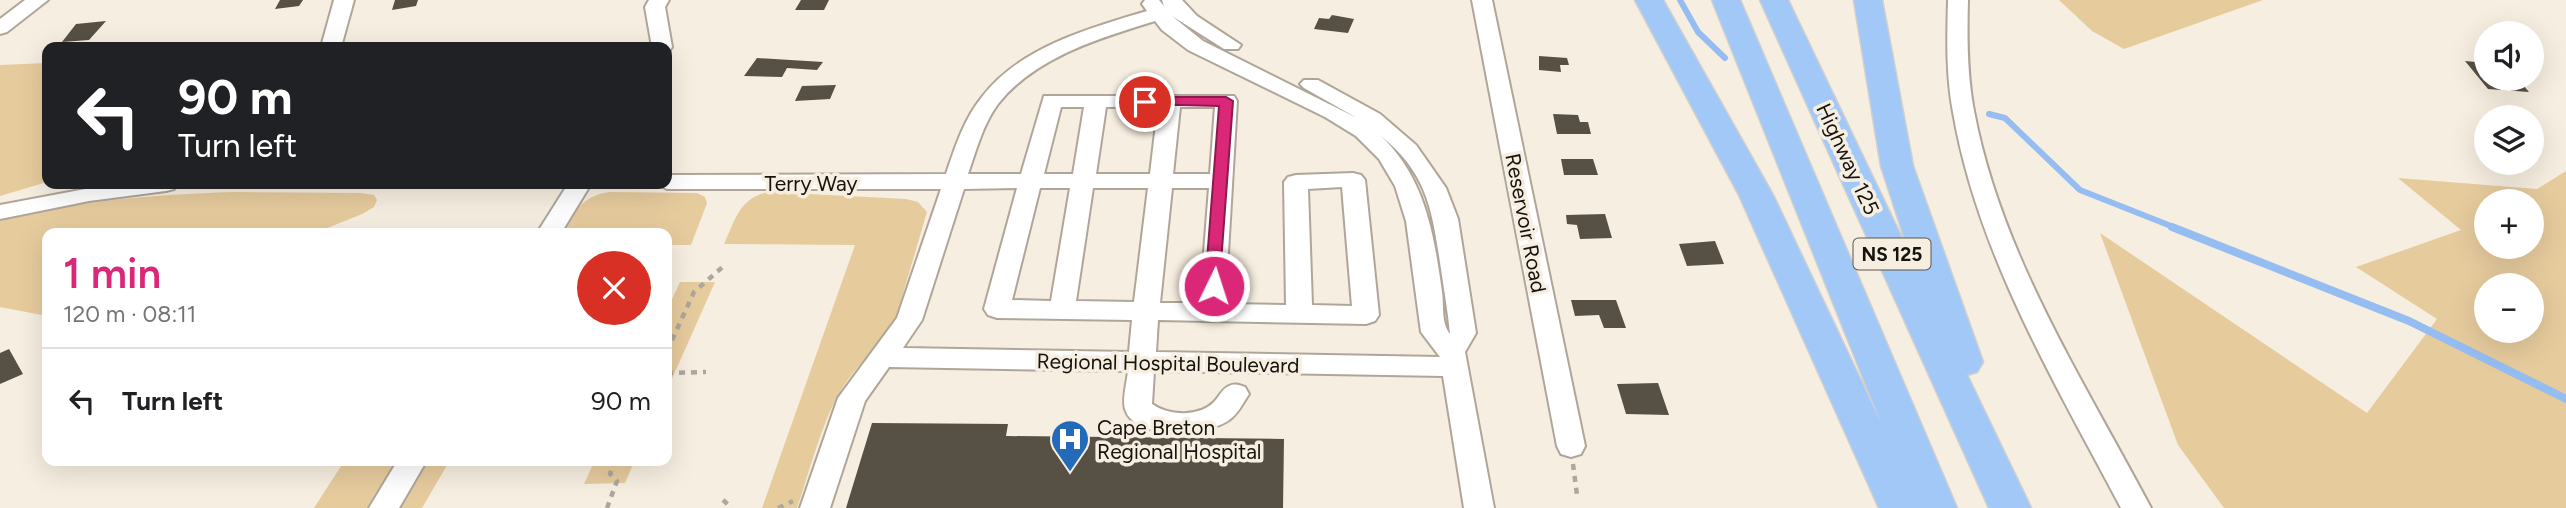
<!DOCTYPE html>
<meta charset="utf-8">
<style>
:root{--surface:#fff;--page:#f2f2f2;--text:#202124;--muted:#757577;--line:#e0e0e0;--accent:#db2777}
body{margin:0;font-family:Figtree,sans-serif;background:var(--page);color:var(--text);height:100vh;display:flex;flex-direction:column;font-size:26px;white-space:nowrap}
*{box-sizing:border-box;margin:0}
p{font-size:23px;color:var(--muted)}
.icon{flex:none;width:38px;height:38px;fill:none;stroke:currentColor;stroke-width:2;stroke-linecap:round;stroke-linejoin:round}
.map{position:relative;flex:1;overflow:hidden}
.details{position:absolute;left:42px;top:228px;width:630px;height:238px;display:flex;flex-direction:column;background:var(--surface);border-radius:14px;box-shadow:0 7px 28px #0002}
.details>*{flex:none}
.guide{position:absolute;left:42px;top:42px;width:630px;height:147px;border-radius:14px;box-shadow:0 7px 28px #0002;background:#202124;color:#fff;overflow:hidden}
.controls{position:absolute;left:2474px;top:21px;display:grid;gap:14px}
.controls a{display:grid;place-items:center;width:70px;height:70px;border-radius:50%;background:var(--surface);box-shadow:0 7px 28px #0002;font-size:35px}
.pin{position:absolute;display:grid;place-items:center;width:60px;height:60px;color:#fff;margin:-30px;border:4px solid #fff;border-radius:50%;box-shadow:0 2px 7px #0007}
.me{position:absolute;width:77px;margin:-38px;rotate:4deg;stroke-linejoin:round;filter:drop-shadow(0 0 5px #0008)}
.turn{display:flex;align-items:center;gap:24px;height:147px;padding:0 21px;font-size:32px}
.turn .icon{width:91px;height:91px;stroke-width:2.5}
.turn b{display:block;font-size:49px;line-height:60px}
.round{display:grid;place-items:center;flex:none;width:74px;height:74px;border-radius:37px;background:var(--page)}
.head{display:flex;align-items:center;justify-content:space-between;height:119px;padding:0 21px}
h1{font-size:42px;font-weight:600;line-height:52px;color:var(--accent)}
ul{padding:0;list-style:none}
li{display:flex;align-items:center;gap:21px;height:105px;padding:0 21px;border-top:2px solid var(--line)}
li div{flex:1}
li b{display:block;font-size:26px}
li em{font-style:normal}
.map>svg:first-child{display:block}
.green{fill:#e6cb9d;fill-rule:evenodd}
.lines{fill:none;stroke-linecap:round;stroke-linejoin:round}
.stream-far1{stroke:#95bdf1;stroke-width:6}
.stream{stroke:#95bdf1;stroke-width:8}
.building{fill:#575044}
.minor-casing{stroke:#afa699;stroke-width:4}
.highway-casing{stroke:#d0d0cf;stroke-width:3}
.path{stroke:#ada79c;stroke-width:4.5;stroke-dasharray:6 6;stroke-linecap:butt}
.minor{fill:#fff;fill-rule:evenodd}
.highway{fill:#a2c8f8;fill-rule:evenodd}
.route{fill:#db2777;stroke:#8e194d;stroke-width:2}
.labels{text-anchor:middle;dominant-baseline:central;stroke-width:7;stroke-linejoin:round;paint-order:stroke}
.shield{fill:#f6eee0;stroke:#59554d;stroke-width:2}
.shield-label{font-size:19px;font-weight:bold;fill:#16130e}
.street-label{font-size:21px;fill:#16130e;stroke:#f6eee0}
.poi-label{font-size:21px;fill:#16130e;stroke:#f6eee0;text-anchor:start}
</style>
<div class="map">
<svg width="2566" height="508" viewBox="0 0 2566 508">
<rect width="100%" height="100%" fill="#f6eee0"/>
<g class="green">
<path d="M2059,0H2263L2124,49L2092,31Z"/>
<path d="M47,63V182L0,196V65Z"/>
<path d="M2566,171V508H2224L2178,445L2100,233L2367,413L2437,319L2356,267L2461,230L2398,178L2537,189ZM2487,201H2532V247H2487ZM2487,285H2532V331H2487Z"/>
<path d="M233,192L360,193L374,195L377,200L374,207L362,214L315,233H47V316L0,307V221C76,200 154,195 233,192Z"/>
<path d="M609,192L697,193L705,197L707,203L691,245H667V233H561C574,211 583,196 609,192Z"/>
<path d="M770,192L906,199L918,202L927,212L895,321C880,347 856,365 841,390C821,424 810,471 797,508H762L855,245L724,244C735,220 740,196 770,192Z"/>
<path d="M680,282H715L667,390V310Z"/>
<path d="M345,460H396L367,508H314Z"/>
<path d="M427,460H450L422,508H399Z"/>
<path d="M595,460H635L625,483L584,484Z"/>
</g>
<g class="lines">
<g class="stream-far1">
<path d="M1680,0L1698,32L1725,58"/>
<path d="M1989,114L2005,118L2080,190L2176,228"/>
</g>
<path class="stream" d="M2172,227L2409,321L2566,399"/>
</g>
<g class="building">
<path d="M280,0H303L299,6L275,9Z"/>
<path d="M395,0H418L416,6L392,10Z"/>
<path d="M801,0H829L824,10H795Z"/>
<path d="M1332,15L1354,19L1348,33L1314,29L1319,18L1329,19Z"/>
<path d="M106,21L89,40L62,42L76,24Z"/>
<path d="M1539,56L1567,58L1569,65H1560L1561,72L1539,70Z"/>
<path d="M757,58L823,62L817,70L787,68L782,77L744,76Z"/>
<path d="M2465,61L2487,63V79H2518L2529,92L2488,89Z"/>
<path d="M836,85L830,99L795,101L802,86Z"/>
<path d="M1553,114L1578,115L1580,122H1588L1591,134H1557Z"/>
<path d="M1561,159H1593L1598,175H1564Z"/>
<path d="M1605,214L1612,238L1580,239L1577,225L1567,224L1566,215Z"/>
<path d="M1715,241L1724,264L1687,266L1679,244Z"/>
<path d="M1571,300H1616L1626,328H1604L1599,315L1575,316Z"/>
<path d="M9,349L23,374L0,384V353Z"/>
<path d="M1658,383L1669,415L1626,414L1617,384Z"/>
<path d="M872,423L1008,424L1006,436L1284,439L1283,508H846Z"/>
</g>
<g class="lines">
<defs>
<g id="minor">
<path d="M25,0H48L7,32L0,34V19Z"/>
<path d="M334,0H354L341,47H321Z"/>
<path d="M649,0H669L665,7L672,47L669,51L667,52V47H652L645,7Z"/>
<path d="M1145,0H1159L1164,6L1162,0H1182L1197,16L1241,45L1238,49H1224L1172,16L1203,41L1357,118L1304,88L1300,84L1304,80H1318L1380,114L1416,145L1446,188L1458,219L1476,333L1465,352L1494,508H1464L1443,376L1154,371L1152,404C1169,416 1199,417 1214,402C1219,397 1222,389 1229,386C1235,383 1239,385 1245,387L1249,394C1243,403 1238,414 1229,420C1208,436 1134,441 1125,409C1122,399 1127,382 1128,371L889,367L865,401L830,508H800L838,398L897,318L941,189H667L657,184H667V175L946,174C955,147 964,119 982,97C1020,47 1090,28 1147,11L1142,4ZM1155,21L1162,30L1188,50L1325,117L1356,136L1379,159L1395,186L1406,221L1421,332L1440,357L1156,352L1158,320L1366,324L1375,321L1379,315L1365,180L1361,175L1353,173L1296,175L1288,177L1284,182L1286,305L1225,304L1237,101L1234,96H1044L1021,174H968C976,151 983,124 998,104C1035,57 1100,38 1155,21ZM1061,107H1084L1073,174H1044ZM1106,107H1158L1150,174H1096ZM1180,107H1215L1210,174H1173ZM1380,135C1429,175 1432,211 1441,269C1444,290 1448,312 1450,334C1441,323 1444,305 1442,292C1434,234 1425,177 1380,135ZM1342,187L1352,306L1312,305L1308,189ZM1017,188L984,309L988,315L997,318L1132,320L1129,352L903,348L922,320L964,189ZM1040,188H1070L1051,301L1012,300ZM1093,188H1148L1134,302L1076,301ZM1172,188H1209L1200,303H1160Z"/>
<path d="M1472,0H1492L1585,446L1581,454L1571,457L1561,454L1557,446Z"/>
<path d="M1948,0H1968C1967,37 1967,75 1974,111C2001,255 2084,381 2151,508H2121C2055,383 1977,253 1953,112C1946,75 1947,37 1948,0Z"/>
<path d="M112,184H178L174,189L166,191L89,201L0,219V205Z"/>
<path d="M568,184H591L561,233H537Z"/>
<path d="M398,460H427L399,508H369Z"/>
</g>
<g id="highway">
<path d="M1635,0H1663L1773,195L1882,425L1712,0H1740L1957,508H1879L1739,195Z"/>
<path d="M1760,0H1788L1910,255L1881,166L1854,0H1882L1913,166L1983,362L1977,372L1967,375L2031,508H1989Z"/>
</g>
</defs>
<use href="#minor" class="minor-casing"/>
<use href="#highway" class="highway-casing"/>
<g class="path">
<path d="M667,351L694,292L726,264"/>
<path d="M667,373L706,372"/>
<path d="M1573,464L1577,495"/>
<path d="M723,500L732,508"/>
<path d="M607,508L617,481L610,474L616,460"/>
<path d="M778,508L793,501"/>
</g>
<use href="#minor" class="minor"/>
<use href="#highway" class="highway"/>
</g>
<path class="route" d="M1145,97H1226L1233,101L1219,290L1214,292L1205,286L1219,106L1140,104V99Z"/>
<defs>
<symbol id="hospital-pin" viewBox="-11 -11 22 30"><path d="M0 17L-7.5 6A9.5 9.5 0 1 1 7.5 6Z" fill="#246aba" stroke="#f6eee0"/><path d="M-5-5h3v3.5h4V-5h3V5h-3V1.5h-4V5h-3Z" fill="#fff"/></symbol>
</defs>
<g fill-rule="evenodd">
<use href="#hospital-pin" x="1048" y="417" width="44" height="60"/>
</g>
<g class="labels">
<rect class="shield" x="1853.5" y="238.5" width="77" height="31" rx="5"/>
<g class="shield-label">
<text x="1892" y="254">NS 125</text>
</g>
<g class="street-label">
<text transform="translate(1848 159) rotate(65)">Highway 125</text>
<text x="811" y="183">Terry Way</text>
<text transform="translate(1526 223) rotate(79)">Reservoir Road</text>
<text transform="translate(1168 363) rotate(1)">Regional Hospital Boulevard</text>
</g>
<g class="poi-label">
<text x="1097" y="427">Cape Breton<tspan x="1097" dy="24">Regional Hospital</tspan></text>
</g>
</g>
</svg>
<div class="controls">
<a><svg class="icon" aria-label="sound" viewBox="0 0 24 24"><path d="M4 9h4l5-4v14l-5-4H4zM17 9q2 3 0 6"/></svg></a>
<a><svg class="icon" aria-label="layers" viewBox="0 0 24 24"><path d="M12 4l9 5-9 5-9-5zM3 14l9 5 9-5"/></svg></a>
<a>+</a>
<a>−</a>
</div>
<div class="pin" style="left:1145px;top:102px;background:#d93025"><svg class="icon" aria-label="arrive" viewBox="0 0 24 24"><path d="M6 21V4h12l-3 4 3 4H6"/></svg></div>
<svg class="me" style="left:1214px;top:286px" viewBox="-20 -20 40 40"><circle r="17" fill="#db2777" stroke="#fff" stroke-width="3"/><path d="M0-11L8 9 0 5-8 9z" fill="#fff"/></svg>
<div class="guide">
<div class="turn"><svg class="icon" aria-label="left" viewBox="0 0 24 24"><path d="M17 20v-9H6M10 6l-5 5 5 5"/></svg><div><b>90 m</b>Turn left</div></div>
</div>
<section class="details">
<div class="head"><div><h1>1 min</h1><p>120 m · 08:11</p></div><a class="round" style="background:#d93025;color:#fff"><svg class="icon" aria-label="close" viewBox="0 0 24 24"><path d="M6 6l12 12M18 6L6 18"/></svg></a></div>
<ul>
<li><svg class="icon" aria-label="left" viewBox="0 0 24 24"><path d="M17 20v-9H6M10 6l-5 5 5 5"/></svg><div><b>Turn left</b></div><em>90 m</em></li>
</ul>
</section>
</div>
